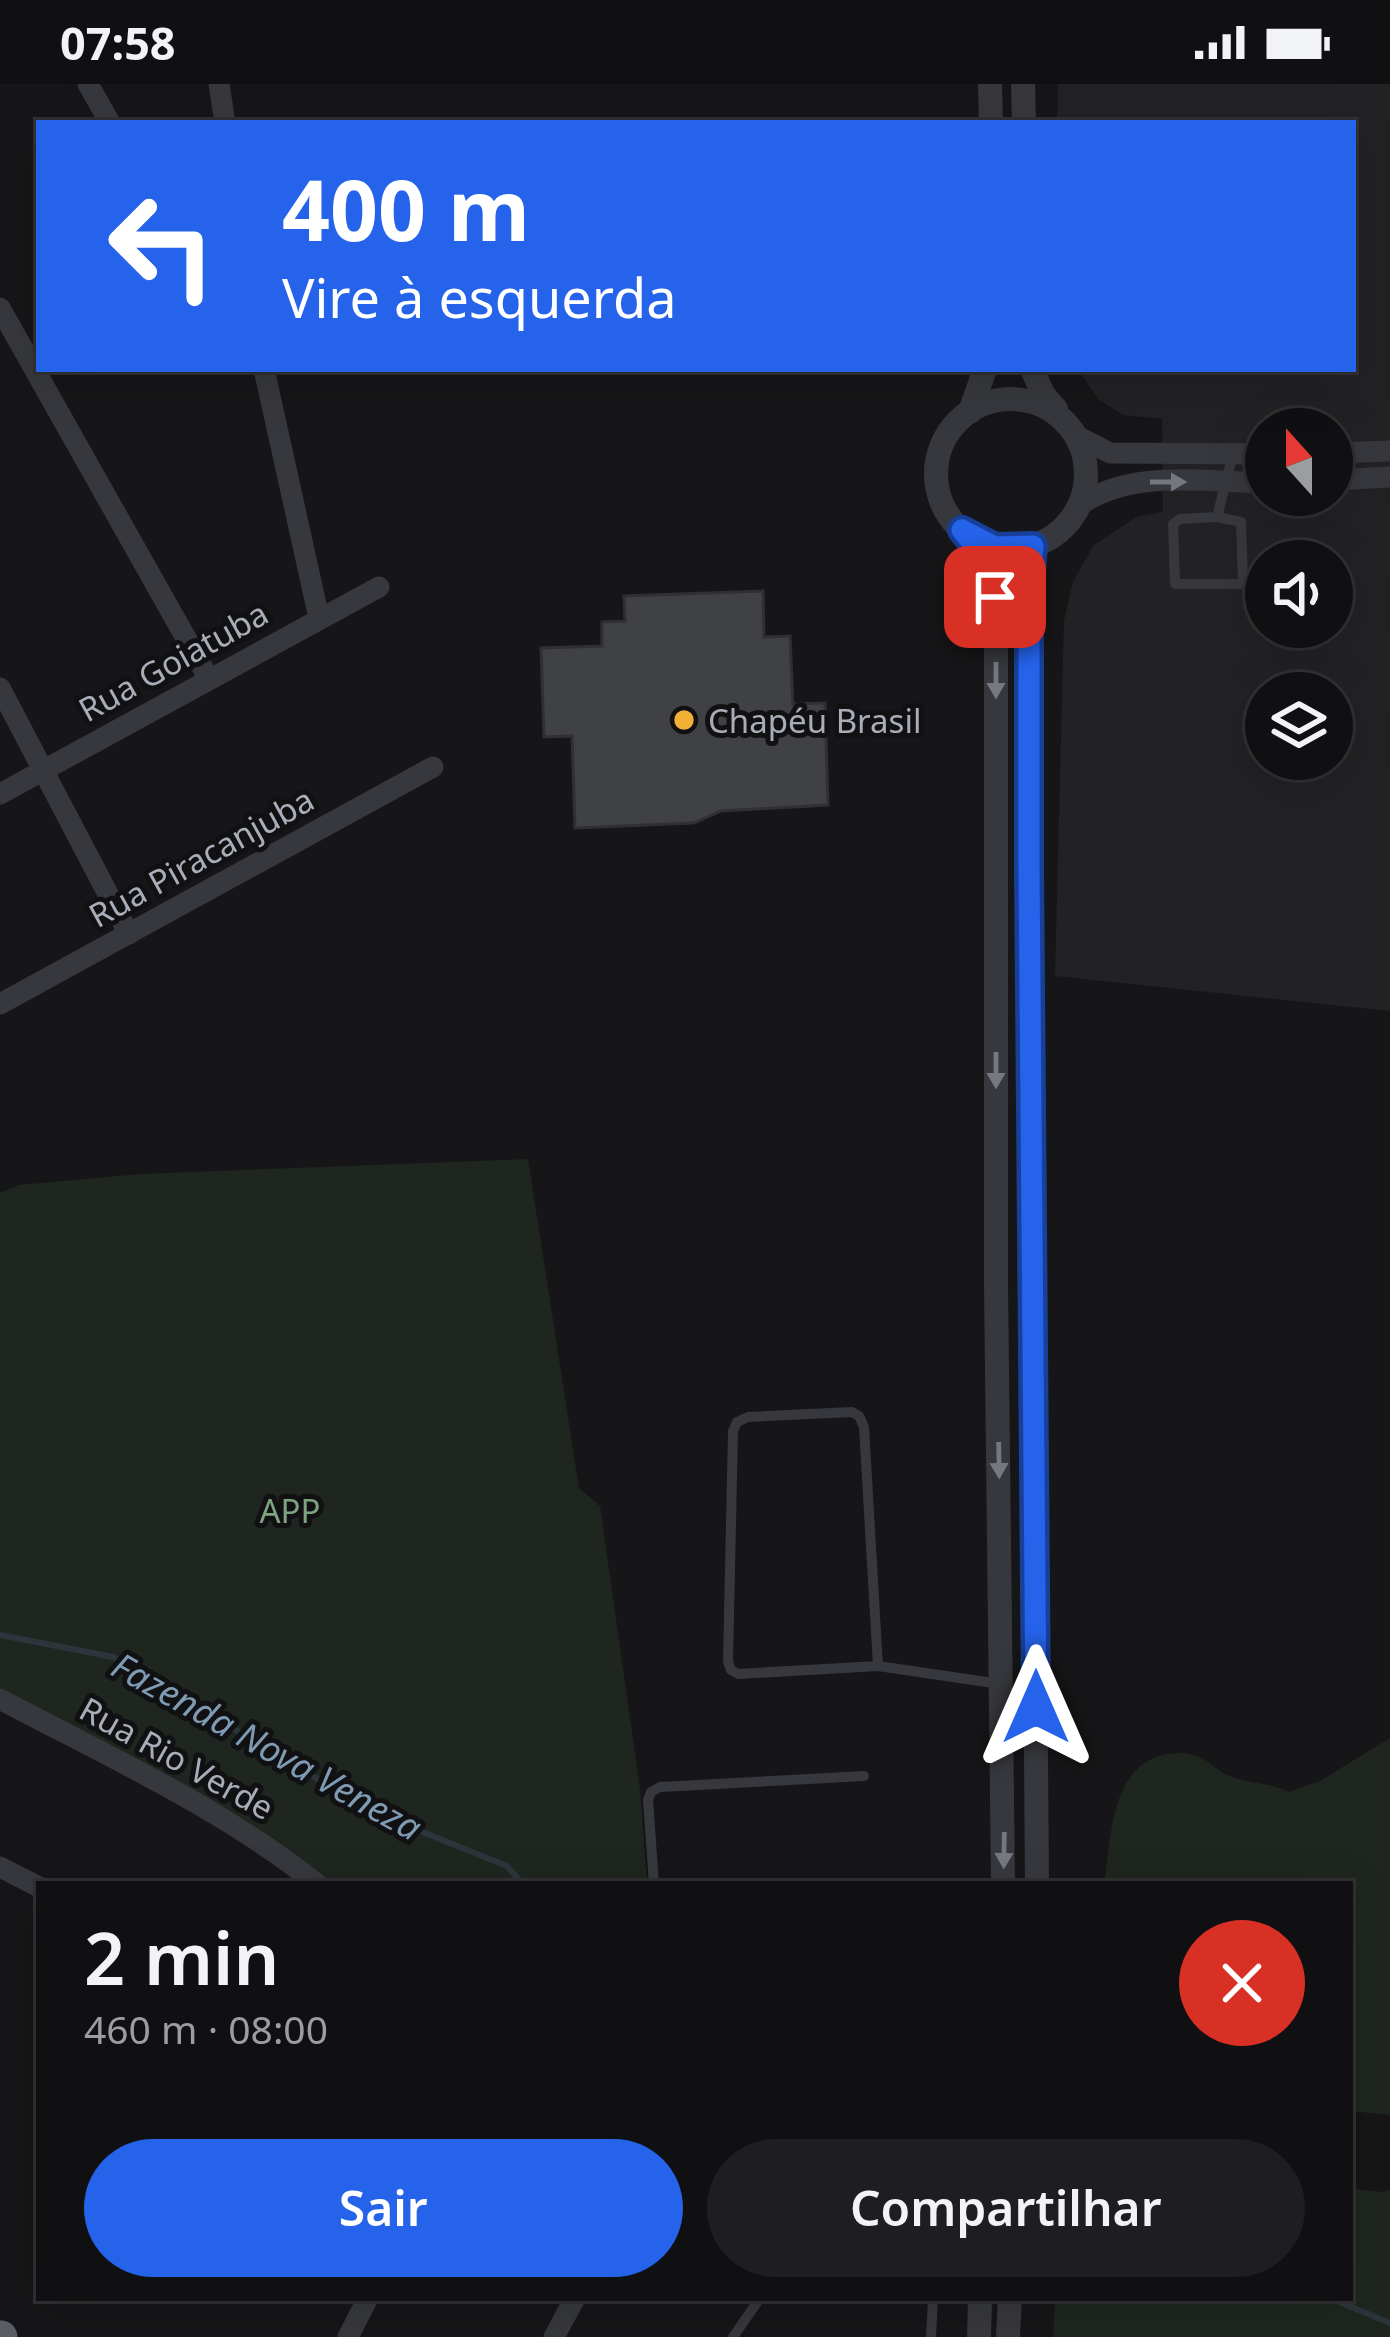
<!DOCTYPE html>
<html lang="pt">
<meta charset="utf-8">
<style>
:root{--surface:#101012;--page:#1e1e20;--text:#f1f3f6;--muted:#9c9d9f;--line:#303032;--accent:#2563eb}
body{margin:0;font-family:"Noto Sans",sans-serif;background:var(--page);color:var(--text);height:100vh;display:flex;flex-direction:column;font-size:45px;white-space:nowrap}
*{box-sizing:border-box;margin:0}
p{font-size:39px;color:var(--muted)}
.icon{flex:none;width:66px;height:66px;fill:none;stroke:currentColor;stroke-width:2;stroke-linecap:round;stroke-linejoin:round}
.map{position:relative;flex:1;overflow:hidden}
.side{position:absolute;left:36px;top:1797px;width:1317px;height:420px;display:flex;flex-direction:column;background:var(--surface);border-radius:0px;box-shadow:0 12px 48px #0002,0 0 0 3px var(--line)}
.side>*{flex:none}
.top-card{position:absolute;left:36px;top:36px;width:1320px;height:252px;border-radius:0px;box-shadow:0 12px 48px #0002,0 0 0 3px var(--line);background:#2563eb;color:#fff;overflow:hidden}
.needle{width:78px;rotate:339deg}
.controls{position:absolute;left:1245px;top:324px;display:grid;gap:24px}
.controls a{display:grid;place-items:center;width:108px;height:108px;border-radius:50%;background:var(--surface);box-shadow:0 12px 48px #0002,0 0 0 3px var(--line);font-size:60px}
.pin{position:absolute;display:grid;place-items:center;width:102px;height:102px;color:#fff;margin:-51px;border-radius:24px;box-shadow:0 6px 18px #0006}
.me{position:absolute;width:132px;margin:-66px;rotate:0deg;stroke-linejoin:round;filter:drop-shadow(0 0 9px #0008)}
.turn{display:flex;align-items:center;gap:42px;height:252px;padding:0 48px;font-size:54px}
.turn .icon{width:156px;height:156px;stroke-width:2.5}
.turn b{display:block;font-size:84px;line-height:102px}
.round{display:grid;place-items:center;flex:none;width:126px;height:126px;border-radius:63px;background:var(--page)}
.summary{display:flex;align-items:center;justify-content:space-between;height:204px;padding:0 48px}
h1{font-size:72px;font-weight:600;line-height:90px}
.primary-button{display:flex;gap:24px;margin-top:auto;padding:24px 48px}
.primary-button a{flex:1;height:138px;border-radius:72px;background:var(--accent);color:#fff;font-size:48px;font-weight:600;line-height:138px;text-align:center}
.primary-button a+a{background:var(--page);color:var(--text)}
.status{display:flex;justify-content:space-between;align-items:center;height:84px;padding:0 60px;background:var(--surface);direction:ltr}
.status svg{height:33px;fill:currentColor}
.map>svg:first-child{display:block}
.built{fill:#222225;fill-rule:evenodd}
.green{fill:#1e261f}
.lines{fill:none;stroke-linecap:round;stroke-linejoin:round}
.stream{stroke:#2c353c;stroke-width:6}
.building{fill:#404145;stroke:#303034;stroke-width:3}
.service{stroke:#37383d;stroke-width:10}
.minor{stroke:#37383d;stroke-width:21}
.tertiary{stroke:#37383d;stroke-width:24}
.trunk{stroke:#5b5e65;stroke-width:33}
.oneway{fill:#757881}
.route-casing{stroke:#184099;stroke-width:30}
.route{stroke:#2563eb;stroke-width:21}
.poi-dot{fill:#f2b134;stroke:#111113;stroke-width:4.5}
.labels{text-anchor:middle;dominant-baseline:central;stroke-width:10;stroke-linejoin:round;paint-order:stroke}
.street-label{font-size:33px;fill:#a8adb8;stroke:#111113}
.poi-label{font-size:33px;fill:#a8adb8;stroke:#111113;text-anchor:start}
.park-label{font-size:33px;fill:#7fa381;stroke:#111113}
.water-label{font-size:36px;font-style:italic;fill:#7f9bb3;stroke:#111113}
</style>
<div class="status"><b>07:58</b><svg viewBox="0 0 49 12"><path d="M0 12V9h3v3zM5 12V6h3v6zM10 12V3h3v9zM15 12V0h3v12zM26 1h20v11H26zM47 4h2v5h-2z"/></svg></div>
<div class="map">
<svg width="1390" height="2253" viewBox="0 0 1390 2253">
<rect width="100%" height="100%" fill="#161618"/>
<path class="built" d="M1058,0H1390V927L1055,892L1064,536L1073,498L1093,462L1136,433L1163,428L1162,335L1123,331L1098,315L1078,285H1353V39H1057ZM1266,345H1332V411H1266ZM1266,477H1332V543H1266ZM1266,609H1332V675H1266Z"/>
<g class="green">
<path d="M528,1075L579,1404L600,1422L640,1705L647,1800H328L285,1765L0,1611V1109L19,1101L140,1090Z"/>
<path d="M1390,1654V2031L1350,2027V1800H1106L1105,1794C1111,1750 1112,1680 1167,1670C1179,1668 1193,1669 1203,1675C1212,1679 1218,1687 1227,1691C1246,1700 1269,1698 1289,1708L1320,1697Z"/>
<path d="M1350,2104L1382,2108L1390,2105V2253H1053L1055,2214H1350Z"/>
</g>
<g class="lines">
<g class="stream">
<path d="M0,1551L113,1573L373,1728L507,1782L523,1800"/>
<path d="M1330,2214L1390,2239"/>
</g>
</g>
<path class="building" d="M763,507L764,553L790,552L793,620L825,619L828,721L721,727L694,739L575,744L572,652L544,653L541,564L602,562V538L625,537L624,512Z"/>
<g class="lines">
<g class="service">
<path d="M1217,433L1241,438L1243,500H1175L1173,440L1180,435Z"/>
<path d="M1217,433L1233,370"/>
<path d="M878,1582L738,1590L731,1586L728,1578L733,1347L737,1338L748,1333L852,1328L859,1332L864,1343L878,1582L1000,1600"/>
<path d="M654,1800L648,1716L651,1708L660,1703L864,1692"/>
<path d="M733,2253L760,2214"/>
<path d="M931,2253L933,2214"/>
</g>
<g class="minor">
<path d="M88,0L110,39"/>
<path d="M219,0L225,39"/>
<path d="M0,224L209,595"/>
<path d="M264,285L319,534"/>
<path d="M1077,352L1110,369L1266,370"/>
<path d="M1332,369L1390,367"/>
<path d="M1332,396L1390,393"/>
<path d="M1076,424C1127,384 1205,398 1266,399"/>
<path d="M0,604L129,850"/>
<path d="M0,710L379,503"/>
<path d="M0,920L433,683"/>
<path d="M0,1615C107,1672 222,1724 317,1800"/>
<path d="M0,1783L39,1803"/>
<path d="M348,2253L368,2214"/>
<path d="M554,2253L575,2214"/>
</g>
<g class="tertiary">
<path d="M990,0L991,39"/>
<path d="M1023,0L1024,39"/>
<path d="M1032,285L1043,310L1056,325"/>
<circle cx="1011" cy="390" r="75"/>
<path d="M970,328L985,285"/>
<path d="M962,446C985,474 994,500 996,535V1200L1003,1800"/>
<path d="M1033,462L1029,785L1037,1800"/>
<path d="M979,2253L980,2214"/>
<path d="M1008,2253L1010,2214"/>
</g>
<path class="trunk" d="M0,2253H1"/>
</g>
<defs><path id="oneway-solid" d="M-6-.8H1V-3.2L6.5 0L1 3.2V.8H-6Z" transform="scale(3)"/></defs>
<g class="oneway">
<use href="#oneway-solid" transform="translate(1168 398)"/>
<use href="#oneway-solid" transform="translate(996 596) rotate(90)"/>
<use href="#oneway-solid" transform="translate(996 986) rotate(90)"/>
<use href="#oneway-solid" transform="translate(999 1376) rotate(89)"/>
<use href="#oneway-solid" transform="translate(1004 1766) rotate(91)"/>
</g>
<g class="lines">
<defs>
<path id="route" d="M995,513L978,466L962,446L995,463L1033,462L1029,512V785L1036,1623"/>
</defs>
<use href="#route" class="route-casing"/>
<use href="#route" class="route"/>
</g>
<circle class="poi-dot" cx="684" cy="636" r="12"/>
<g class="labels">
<g class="street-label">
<text transform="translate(173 577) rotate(-29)">Rua Goiatuba</text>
<text transform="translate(201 773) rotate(-29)">Rua Piracanjuba</text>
<text transform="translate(177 1674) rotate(29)">Rua Rio Verde</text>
</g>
<g class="poi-label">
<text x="708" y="636">Chapéu Brasil</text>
</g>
<g class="park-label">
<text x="290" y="1426">APP</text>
</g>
<g class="water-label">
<text transform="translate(267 1662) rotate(29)">Fazenda Nova Veneza</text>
</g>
</g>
</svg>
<div class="controls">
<a><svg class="needle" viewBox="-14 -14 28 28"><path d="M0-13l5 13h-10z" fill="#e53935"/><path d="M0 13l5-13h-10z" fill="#9c9d9f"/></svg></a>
<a><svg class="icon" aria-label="sound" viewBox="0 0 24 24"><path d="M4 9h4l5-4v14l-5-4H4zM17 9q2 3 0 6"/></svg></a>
<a><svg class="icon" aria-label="layers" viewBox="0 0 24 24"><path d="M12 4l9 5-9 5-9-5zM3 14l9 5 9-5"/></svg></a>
</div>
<div class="pin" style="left:995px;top:513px;background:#d93025"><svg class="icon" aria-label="arrive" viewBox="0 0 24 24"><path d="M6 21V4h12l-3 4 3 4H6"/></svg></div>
<svg class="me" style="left:1036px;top:1623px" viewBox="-20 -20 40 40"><path d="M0-17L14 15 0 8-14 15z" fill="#2563eb" stroke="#fff" stroke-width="4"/></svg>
<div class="top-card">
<div class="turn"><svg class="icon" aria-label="left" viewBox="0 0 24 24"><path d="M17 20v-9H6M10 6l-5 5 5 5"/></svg><div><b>400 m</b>Vire à esquerda</div></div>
</div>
<section class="side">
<div class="summary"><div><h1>2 min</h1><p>460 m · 08:00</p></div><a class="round" style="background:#d93025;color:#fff"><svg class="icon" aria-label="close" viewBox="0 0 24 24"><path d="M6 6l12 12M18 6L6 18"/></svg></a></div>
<div class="primary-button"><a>Sair</a><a>Compartilhar</a></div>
</section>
</div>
